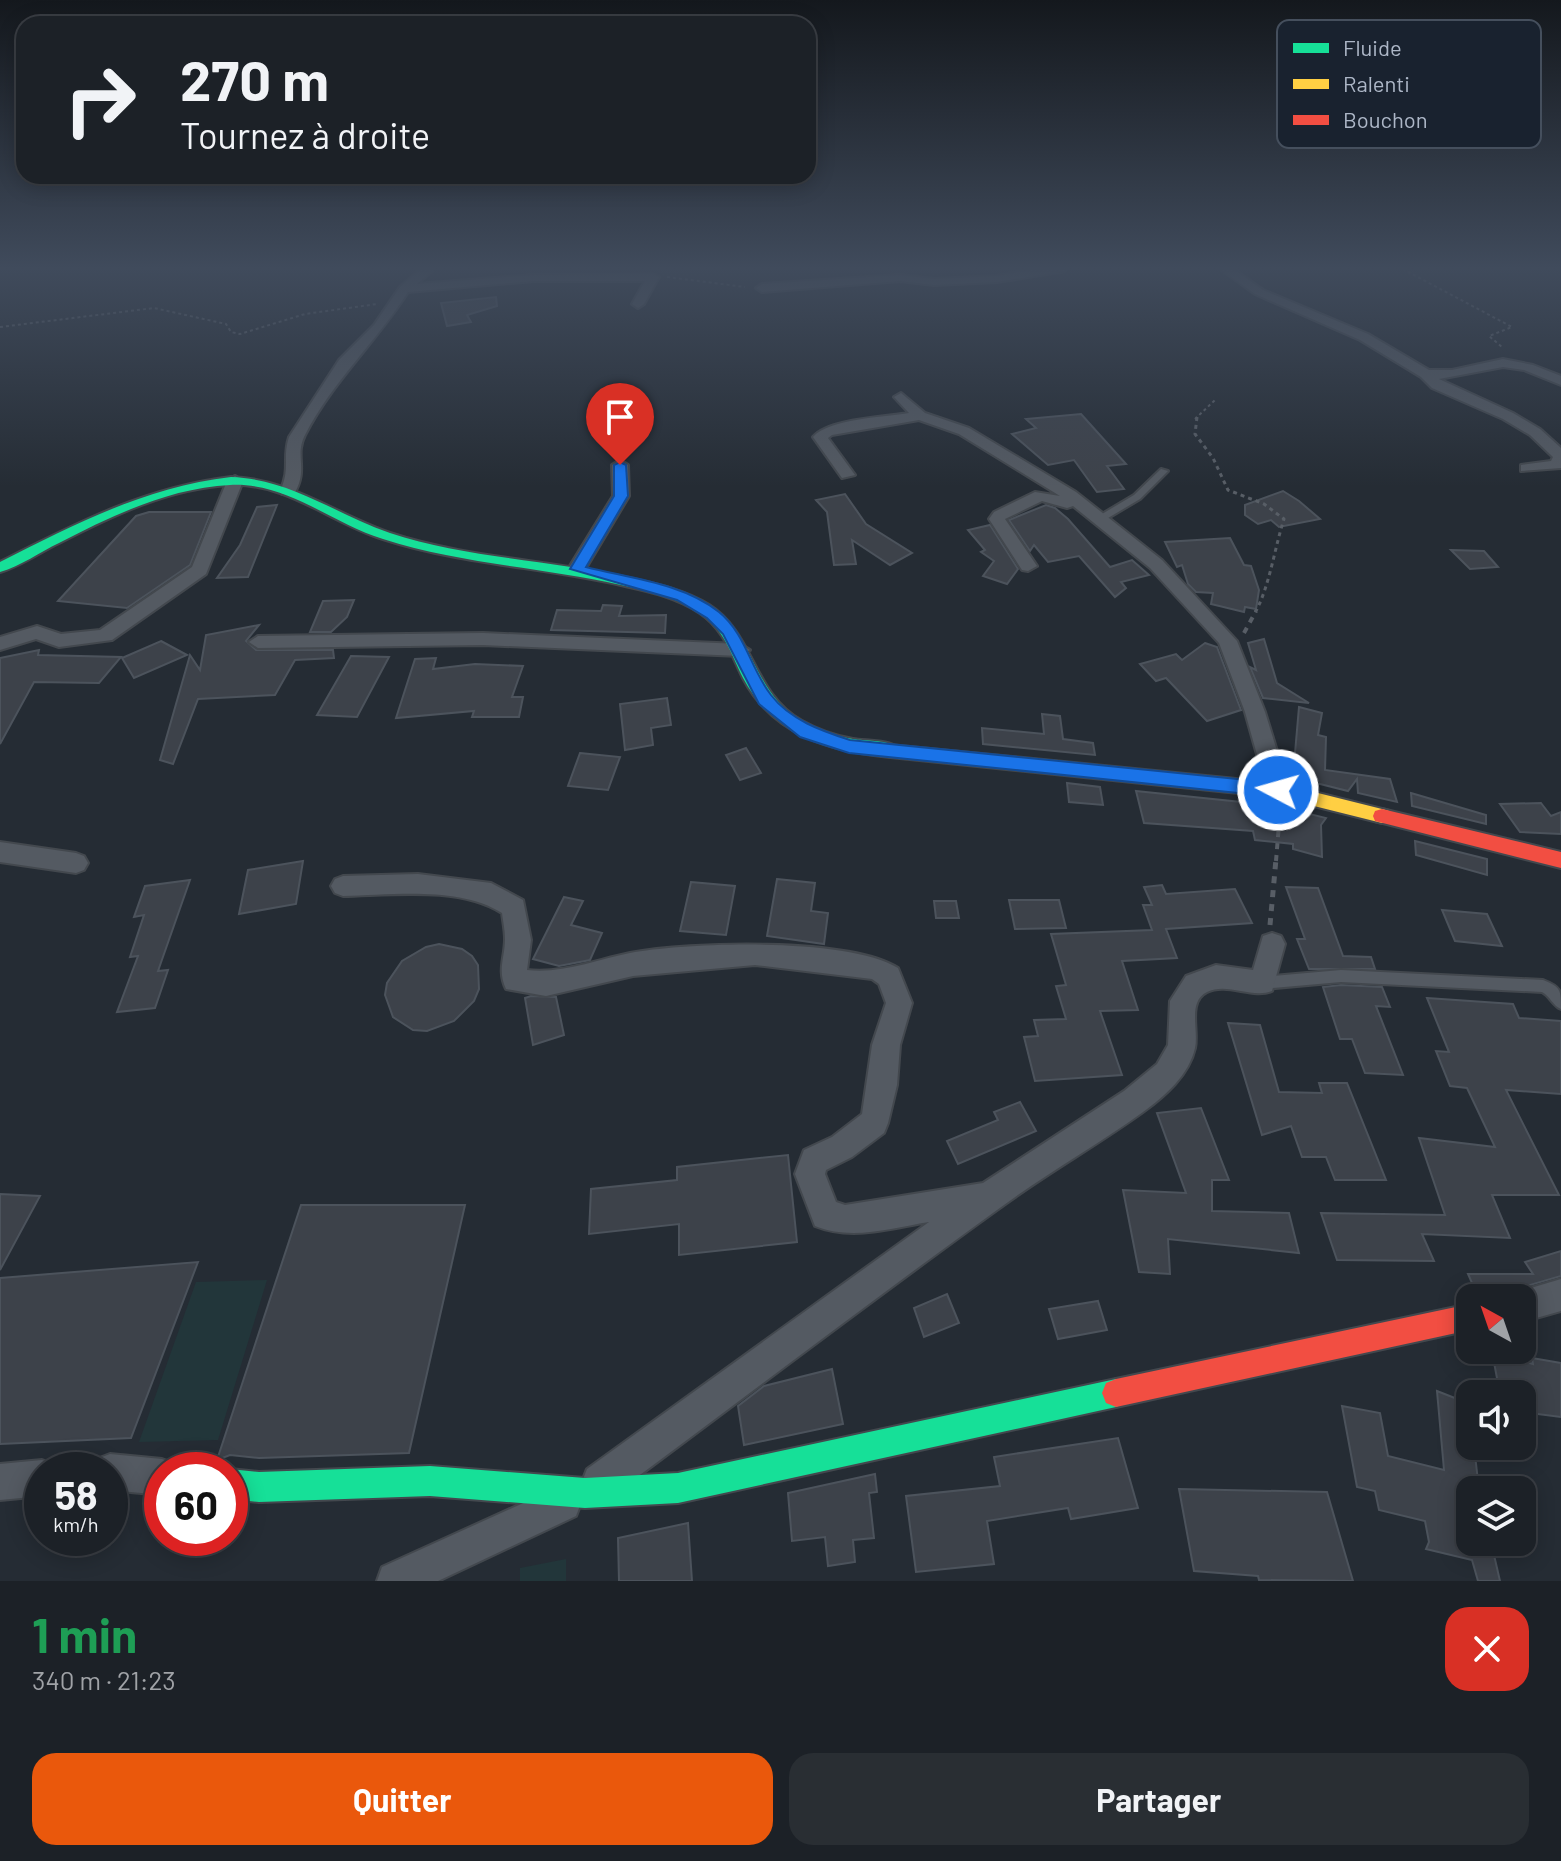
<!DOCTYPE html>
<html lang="fr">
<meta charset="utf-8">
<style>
:root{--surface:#1c2127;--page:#292e33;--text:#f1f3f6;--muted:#a0a3a7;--line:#3a3e44;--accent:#ea580c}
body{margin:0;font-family:Barlow,sans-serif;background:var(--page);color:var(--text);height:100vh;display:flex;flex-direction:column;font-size:30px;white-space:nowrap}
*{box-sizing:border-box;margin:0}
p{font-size:26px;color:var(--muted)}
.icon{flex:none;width:44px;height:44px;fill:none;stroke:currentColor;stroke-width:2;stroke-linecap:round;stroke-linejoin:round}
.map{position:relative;height:1581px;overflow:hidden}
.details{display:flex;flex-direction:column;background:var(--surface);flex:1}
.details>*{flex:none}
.top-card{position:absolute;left:16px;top:16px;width:800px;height:168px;border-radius:24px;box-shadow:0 4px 20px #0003,0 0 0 2px var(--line);background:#1c2127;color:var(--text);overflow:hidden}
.needle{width:52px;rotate:320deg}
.controls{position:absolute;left:1456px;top:1284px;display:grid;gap:16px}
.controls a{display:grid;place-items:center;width:80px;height:80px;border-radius:16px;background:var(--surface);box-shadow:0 4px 20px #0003,0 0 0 2px var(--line);font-size:40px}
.speed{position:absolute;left:24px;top:1452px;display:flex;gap:16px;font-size:40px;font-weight:700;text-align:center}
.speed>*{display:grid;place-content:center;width:104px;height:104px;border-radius:50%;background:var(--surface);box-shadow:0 4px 20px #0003,0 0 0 2px var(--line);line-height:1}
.speed small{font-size:20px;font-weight:400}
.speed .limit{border:12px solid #d22;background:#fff;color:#111}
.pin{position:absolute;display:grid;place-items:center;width:68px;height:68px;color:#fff;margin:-82px -34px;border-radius:50% 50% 50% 0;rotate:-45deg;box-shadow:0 0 8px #0007}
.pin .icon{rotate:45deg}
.me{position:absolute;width:88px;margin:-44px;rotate:276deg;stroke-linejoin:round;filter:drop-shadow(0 0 6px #0008)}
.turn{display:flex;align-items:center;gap:28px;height:168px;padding:0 32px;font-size:36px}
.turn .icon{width:104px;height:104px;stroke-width:2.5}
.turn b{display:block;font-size:56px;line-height:68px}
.round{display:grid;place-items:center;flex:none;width:84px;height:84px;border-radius:24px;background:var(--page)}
.headline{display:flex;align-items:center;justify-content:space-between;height:136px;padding:0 32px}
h1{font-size:48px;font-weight:700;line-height:60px;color:#1e9e55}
.button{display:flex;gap:16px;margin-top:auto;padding:16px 32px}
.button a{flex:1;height:92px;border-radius:24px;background:var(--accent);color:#fff;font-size:32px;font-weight:700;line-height:92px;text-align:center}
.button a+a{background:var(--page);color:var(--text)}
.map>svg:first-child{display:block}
.green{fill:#22363a}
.building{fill:#3d424a;stroke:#4c535c;stroke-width:2}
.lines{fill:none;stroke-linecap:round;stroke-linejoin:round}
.lane-casing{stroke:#43484e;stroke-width:4}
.street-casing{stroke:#43484e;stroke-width:4}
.fast-casing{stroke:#43484e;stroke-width:4}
.slow-casing{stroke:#43484e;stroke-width:4}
.jam-casing{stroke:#43484e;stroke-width:4}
.path-far3{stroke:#585e66;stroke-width:2;stroke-dasharray:3 3;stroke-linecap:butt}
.path-far2{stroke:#585e66;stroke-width:3;stroke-dasharray:4 4;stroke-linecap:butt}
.path-far1{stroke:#585e66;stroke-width:4;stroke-dasharray:6 6;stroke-linecap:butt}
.path{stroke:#585e66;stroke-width:5;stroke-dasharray:7 7;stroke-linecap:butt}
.lane{fill:#545a62;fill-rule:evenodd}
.street{fill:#545a62;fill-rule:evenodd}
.fast{fill:#16e098;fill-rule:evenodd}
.slow{fill:#ffcf43;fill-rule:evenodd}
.jam{fill:#f24e42;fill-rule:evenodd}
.route{fill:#1a73e8;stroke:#114b97;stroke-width:2}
.key{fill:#19222f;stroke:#454f5d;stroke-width:2}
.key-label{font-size:22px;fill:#adb7c7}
</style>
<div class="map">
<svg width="1561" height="1581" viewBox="0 0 1561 1581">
<rect width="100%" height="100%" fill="#252c34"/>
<g class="green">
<path d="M267,1280L218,1440L139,1442L196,1282Z"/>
<path d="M566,1559V1581H520V1568Z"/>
</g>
<g class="building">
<path d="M496,297L497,306L467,315L471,322L447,326L441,303Z"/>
<path d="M1081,414L1126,464L1107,466L1124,489L1097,492L1074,460L1048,465L1012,434L1036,428L1026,419Z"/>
<path d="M1283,491L1299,501L1320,519L1279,527L1271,520L1258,524L1245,515V505Z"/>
<path d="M845,494L866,524L912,553L890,565L852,540L856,564L834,565L827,512L816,500Z"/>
<path d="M277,505L248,577L217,578L240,545L257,507Z"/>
<path d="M1046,505L1055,508L1068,519L1110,567L1132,560L1149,575L1121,582L1126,588L1115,597L1079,556L1048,562L1034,545L1030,551L1009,520Z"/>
<path d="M149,512H211L190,565L127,608L58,601L136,516Z"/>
<path d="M990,525L1018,569L1007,584L983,576L994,561L981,552L985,550L968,530Z"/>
<path d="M1230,538L1244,565L1251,566L1259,590L1256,609L1245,607L1244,612L1211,604L1213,593L1196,592L1188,584L1182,565L1177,567L1165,542Z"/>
<path d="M1451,550L1484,551L1498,567L1470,569Z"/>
<path d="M354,600L347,617L331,632H310L323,601Z"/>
<path d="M603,605L622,606L619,616L666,615L665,633L551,630L557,610L601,611Z"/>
<path d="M259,625L246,641L256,650H333L334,658L295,660L275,695L198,699L173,764L160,760L190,655L200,670L206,635Z"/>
<path d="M1264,639L1277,683L1309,703L1263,698L1250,667L1256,670L1248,643Z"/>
<path d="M161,641L187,655L134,678L122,658Z"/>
<path d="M1205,643L1217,647L1241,710L1207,721L1166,678L1156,681L1140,664L1176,654L1182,660Z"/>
<path d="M39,650L38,655L121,657L99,683L34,682L0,744V658Z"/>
<path d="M351,656L389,657L357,717L317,715Z"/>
<path d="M436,658L433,669L475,664L523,666L512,697H523L519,717H472L474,711L396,718L415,659Z"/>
<path d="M667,698L671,725L651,728L653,745L625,750L620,704Z"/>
<path d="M1299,707L1322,713L1318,735L1326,737L1325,770L1390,779L1397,802L1358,793L1357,779L1348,791L1288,776L1282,751L1295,753Z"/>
<path d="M1042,714L1060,716L1063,739L1093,743L1095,755L983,744L982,728L1044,734Z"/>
<path d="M746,748L761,773L740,780L726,755Z"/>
<path d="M580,753L620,757L608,790L568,786Z"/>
<path d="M1067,783L1100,787L1103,805L1069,802Z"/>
<path d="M1136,791L1241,802L1243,811L1292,818L1290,809L1326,818L1321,825L1322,857L1293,849V844L1255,840L1253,831L1144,823Z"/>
<path d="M1411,793L1486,815V824L1412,806Z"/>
<path d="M1541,803L1551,816L1561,812V834L1520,832L1500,804Z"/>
<path d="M1415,841L1487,859V875L1416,855Z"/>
<path d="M303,861L296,904L239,914L248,870Z"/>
<path d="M777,879L815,883L811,911L828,913L824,944L767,936Z"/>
<path d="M190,880L158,971L168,970L155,1008L117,1012L138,956L130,957L144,915L134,917L145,886Z"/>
<path d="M691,882L735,886L726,935L680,931Z"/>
<path d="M1162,885L1166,894L1235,889L1252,923L1166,929L1177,958L1122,961L1138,1010L1100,1011L1122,1075L1035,1081L1024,1037L1038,1036L1034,1020L1066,1019L1056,986L1066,985L1051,934L1152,930L1143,905H1152L1144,887Z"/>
<path d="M1286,887L1318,888L1343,956L1371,957L1375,969H1309L1297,939H1305Z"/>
<path d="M564,897L583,901L571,925L602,933L590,960L559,966L533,959Z"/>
<path d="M1009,900H1059L1066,928L1015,929Z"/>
<path d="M934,901H956L959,918H936Z"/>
<path d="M1442,910L1487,914L1502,946L1455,941Z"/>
<path d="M439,944L462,949L472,956L478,965L479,989L474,1001L454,1021L427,1031L413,1030L393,1017L385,995L387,983L402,961L426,947Z"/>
<path d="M1341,985L1382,987L1390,1007L1376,1006L1403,1075L1365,1073L1352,1039H1340L1323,987Z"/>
<path d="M531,996L556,997L564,1035L533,1045L525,998Z"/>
<path d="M1427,998L1513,1004L1519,1018L1561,1021V1094L1506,1090L1559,1195H1492L1510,1238L1422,1234L1434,1261L1337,1260L1321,1213L1445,1215L1419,1138L1495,1147L1467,1088L1450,1086L1436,1051L1449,1052Z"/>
<path d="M1228,1023L1260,1025L1279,1092L1322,1093L1319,1083H1347L1386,1180H1335L1326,1157H1302L1291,1126L1262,1135Z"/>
<path d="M1020,1102L1036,1131L958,1164L947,1141L998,1120L994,1112Z"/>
<path d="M1201,1108L1229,1180H1212V1211L1289,1213L1299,1253L1168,1239L1170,1274L1139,1272L1123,1190L1186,1193L1157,1113Z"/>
<path d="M788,1155L797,1242L679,1255V1224L589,1234L591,1189L677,1180V1167Z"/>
<path d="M0,1194L40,1196L0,1270Z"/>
<path d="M301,1205H465L409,1453L259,1458L230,1455L217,1460Z"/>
<path d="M1561,1251V1276L1509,1291L1506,1297H1485L1476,1292L1468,1274H1533L1525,1262Z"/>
<path d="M198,1262L131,1438L0,1444V1278Z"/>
<path d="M947,1294L959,1323L924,1337L914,1308Z"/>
<path d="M1098,1301L1107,1330L1058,1339L1049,1309Z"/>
<path d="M1492,1352L1533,1364L1532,1358L1561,1363V1417L1522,1412V1394H1500Z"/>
<path d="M832,1369L843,1424L744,1445L738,1406L764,1386Z"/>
<path d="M1437,1391L1470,1404V1446H1474L1479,1490H1470V1542H1491L1500,1581H1478L1472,1560L1426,1549L1429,1542L1425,1521L1379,1510L1375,1491L1357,1487L1342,1406L1380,1413L1388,1456L1444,1470Z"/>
<path d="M1118,1438L1138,1508L1071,1519L1068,1508L987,1521L994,1564L916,1572L906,1496L1000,1486L994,1457Z"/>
<path d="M875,1474L877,1492L869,1493L874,1538L853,1540L855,1562L828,1566L825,1537L792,1541L788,1493Z"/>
<path d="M1179,1489L1327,1492L1353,1581L1259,1580L1258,1576L1194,1571Z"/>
<path d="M688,1523L692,1581H619L618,1538Z"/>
</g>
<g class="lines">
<defs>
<g id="lane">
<path d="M1161,469L1168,471L1140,499L1103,521H1097V517L1134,495Z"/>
<path d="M1341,970L1543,980C1561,987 1561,990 1561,1009C1553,1006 1550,996 1542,992L1341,982L1263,989L1258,987L1257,983L1258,979L1263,977Z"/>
</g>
<g id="street">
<path d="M418,266H428L432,271L417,284L534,275L653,274L659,277L644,304L638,308L632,304L645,281H534L408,292C376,342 332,382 305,435C294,456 309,469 294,494H282L280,491C291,468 282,459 289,437L339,360L374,325L400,287L420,270Z"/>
<path d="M1054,266H1064L1065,271L997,282L934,285L900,281L762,292L756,288L762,284L900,275L934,279L997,276Z"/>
<path d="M1216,266H1229L1263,290L1368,334L1429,370H1452L1503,359L1533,365L1561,376V385L1524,370L1503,367L1439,379L1513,413L1540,429L1561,448V468L1521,471V465L1551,461L1553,457L1530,435L1503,419L1432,388L1421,377L1360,340L1255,294Z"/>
<path d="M901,393L925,413L969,428L1076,492L1162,560L1237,641L1265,712L1289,790L1286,796H1270L1267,790L1245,712L1219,643L1150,568L1073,506L1067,508L1042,501L1005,519L1037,566L1028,571L1022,570L989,519L994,512L1035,492L1060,496L959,434L919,420L832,435L828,438L855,475L842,478L813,437C828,419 885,417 909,413L894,397Z"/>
<path d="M620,460L628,465L629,496L583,573H571L568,569L613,496L612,465Z"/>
<path d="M235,476L243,481L206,574L112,640L59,647L36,639L0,650V637L37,626L61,634L100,630L192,567L227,481Z"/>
<path d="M483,633L740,644L750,650L740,656L483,645L258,648L249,642L258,636Z"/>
<path d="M0,842L76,853L84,856L88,863L84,870L76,873L0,862Z"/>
<path d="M418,874L491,883L523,900L531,940L527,970C561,974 596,960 630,953C689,942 848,937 898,968L912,1003L900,1045L897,1085L888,1123L884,1133L852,1157L826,1170L825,1174L836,1202L845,1205L983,1183L1124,1091L1157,1064L1168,1045L1170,1001L1186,976L1216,965L1253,970L1263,936L1272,933L1281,936L1285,944L1272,991C1252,999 1227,982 1207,992C1187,1002 1199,1030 1195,1048C1189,1075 1165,1096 1143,1112C1096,1146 1044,1175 997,1210C868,1303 741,1400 613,1495L600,1500L587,1495L582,1482L587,1469L929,1222C891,1228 852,1241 815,1226L795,1174L804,1150L832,1137L862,1114L872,1045L886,1003L879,984L872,979L755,965L633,976L546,996L506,989C497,970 505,958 505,939C505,930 503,921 502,913C459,886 393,895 343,896L335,893L331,886L335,879L343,876Z"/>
<path d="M1561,1279V1311L1522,1322V1298H1509L1510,1294Z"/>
<path d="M110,1454L162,1459L175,1464L177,1470H162V1495L110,1490V1470H93L97,1459Z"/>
<path d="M42,1460L55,1465L57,1470H42V1496L0,1500V1464Z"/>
<path d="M563,1485L576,1490L581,1503L576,1516L438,1581H377L382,1567Z"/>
</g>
<g id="fast">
<path d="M231,477C291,479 335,514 390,533C465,558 551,560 629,578C656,584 685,590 709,605C754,633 753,694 802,721C818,730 835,736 853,739C864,741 886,740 895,746C897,747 898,749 899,751L890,757C830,751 773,735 743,678C731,654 724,629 700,613C677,597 648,591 621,585C542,567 460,564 383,539C331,523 287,482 230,485C170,488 113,515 59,543C40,552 21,566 0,572V562C75,524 146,487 231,477Z"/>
<path d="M1116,1379L1126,1383L1130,1393L1126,1403L1116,1407L678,1503L585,1508L430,1496L259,1502L230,1499V1469L259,1472L430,1466L585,1478L678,1473Z"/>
</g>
<path id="slow" d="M890,745L1278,783L1382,809L1389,811L1391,816L1389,821L1382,823L1278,797L890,757L881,751Z"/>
<g id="jam">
<path d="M1382,809L1561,852V868L1375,821L1373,816L1375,811Z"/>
<path d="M1470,1304V1330L1116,1407L1106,1403L1102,1393L1106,1383L1116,1379Z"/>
</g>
</defs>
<use href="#lane" class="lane-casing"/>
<use href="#street" class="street-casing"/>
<use href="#fast" class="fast-casing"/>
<use href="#slow" class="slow-casing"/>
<use href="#jam" class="jam-casing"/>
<g class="path-far3">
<path d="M1397,266L1512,327L1489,336L1502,347"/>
<path d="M667,277L745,287"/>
<path d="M0,327L154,308L226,324L231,332L240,334L305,314L377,304"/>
<path d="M1195,419L1215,400"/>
</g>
<path class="path-far2" d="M1197,417L1195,434L1213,458L1228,490L1264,504L1284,519C1274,550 1270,585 1255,613"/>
<g class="path-far1">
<path d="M1244,633L1256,611"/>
<path d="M1276,861L1280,812"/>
</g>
<path class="path" d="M1270,925L1276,859"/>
<use href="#lane" class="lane"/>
<use href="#street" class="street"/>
<use href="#fast" class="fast"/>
<use href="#slow" class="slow"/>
<use href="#jam" class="jam"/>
</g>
<linearGradient id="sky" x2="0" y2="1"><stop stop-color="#14181d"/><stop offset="0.55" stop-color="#404b5c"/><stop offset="1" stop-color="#404b5c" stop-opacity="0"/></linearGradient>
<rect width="1561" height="487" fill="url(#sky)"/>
<path class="route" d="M620,462L626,465L628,496L586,567C629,578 683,583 719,612C746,634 750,668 771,695C790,720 822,731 850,740L1278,783L1287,790L1278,797L849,753L800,737L759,704L723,634L707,618L677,600L570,569L614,496V465Z"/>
<rect x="1277" y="20" width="264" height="128" rx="12" class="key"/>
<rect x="1293" y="43" width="36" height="10" fill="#16e098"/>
<rect x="1293" y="79" width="36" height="10" fill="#ffcf43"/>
<rect x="1293" y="115" width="36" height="10" fill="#f24e42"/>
<g class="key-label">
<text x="1343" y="56">Fluide</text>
<text x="1343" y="92">Ralenti</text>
<text x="1343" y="128">Bouchon</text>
</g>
</svg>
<div class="controls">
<a><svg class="needle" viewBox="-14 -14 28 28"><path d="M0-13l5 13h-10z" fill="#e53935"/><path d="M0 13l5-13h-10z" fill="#a0a3a7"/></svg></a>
<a><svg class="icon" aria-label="sound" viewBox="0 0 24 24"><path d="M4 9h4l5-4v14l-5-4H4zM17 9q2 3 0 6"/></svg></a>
<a><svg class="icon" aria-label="layers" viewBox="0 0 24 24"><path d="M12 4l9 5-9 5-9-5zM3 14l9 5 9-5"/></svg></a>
</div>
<div class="speed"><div>58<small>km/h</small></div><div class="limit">60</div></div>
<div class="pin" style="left:620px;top:465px;background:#d93025"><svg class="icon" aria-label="arrive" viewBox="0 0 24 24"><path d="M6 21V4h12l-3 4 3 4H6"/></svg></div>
<svg class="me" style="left:1278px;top:790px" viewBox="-20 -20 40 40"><circle r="17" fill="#1a73e8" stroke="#fff" stroke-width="3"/><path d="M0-11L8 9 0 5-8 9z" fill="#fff"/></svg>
<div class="top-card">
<div class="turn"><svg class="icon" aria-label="right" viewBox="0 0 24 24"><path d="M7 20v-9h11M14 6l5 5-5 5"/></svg><div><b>270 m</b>Tournez à droite</div></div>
</div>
</div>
<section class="details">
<div class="headline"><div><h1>1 min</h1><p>340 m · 21:23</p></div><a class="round" style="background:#d93025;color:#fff"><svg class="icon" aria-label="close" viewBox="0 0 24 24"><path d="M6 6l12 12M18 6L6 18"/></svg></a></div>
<div class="button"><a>Quitter</a><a>Partager</a></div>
</section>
